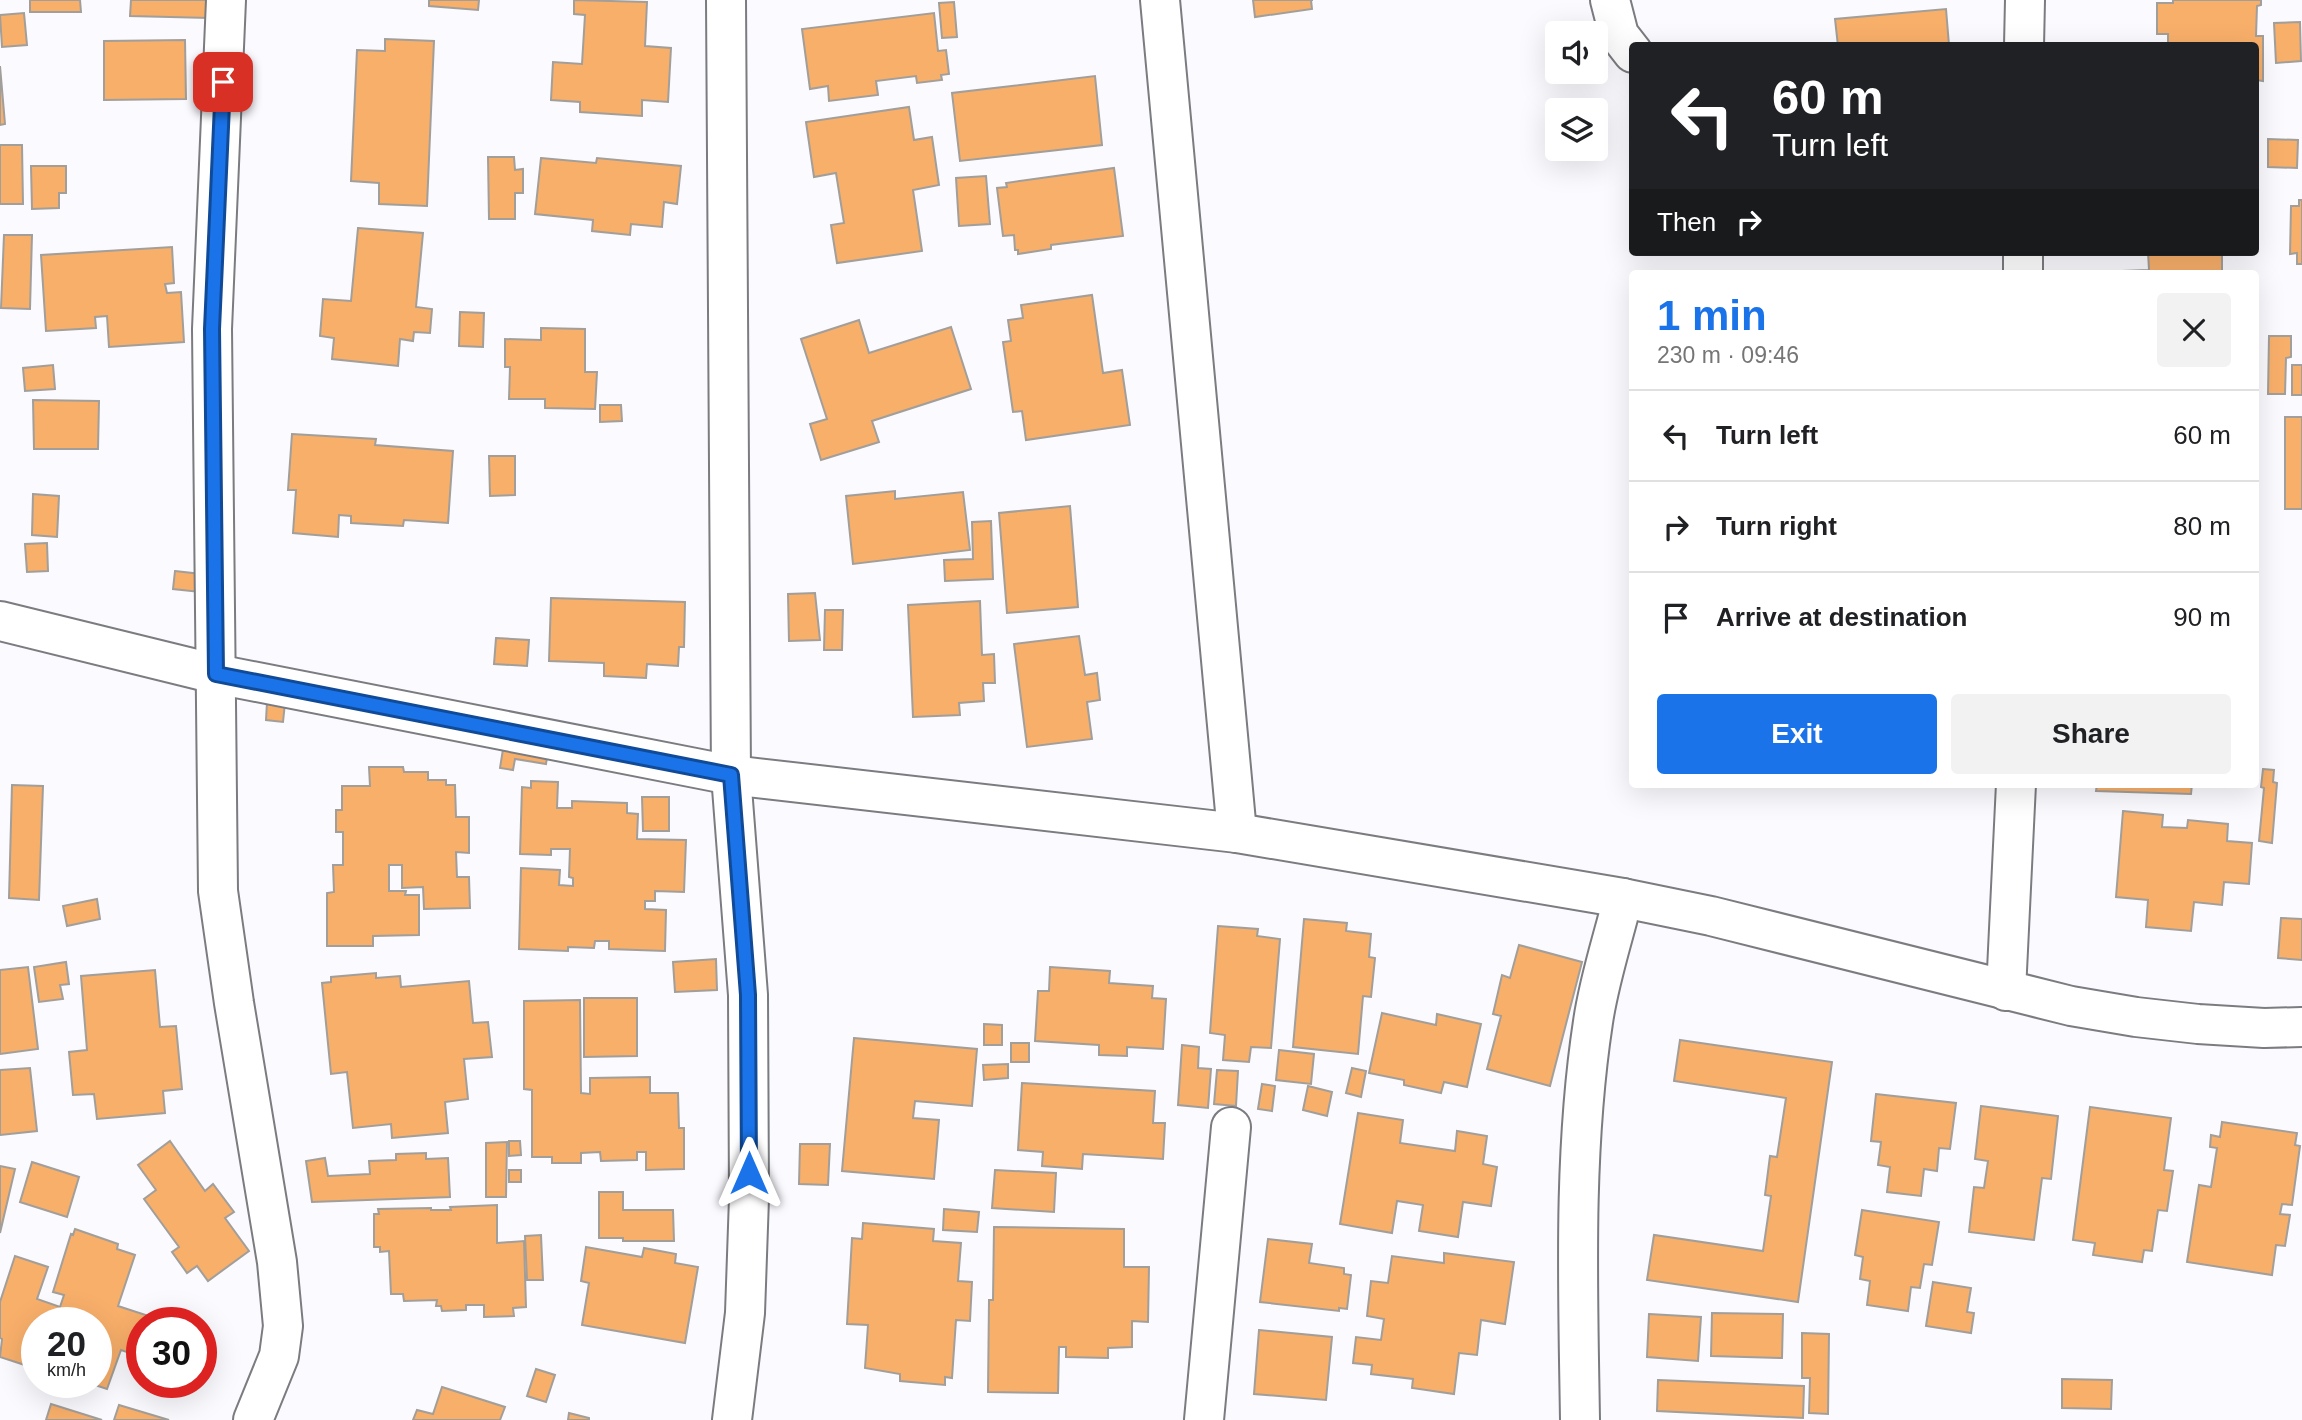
<!DOCTYPE html>
<meta charset="utf-8">
<style>
:root{--surface:#fff;--page:#f2f2f2;--text:#202124;--muted:#757577;--line:#e0e0e0;--accent:#1a73e8}
body{margin:0;font-family:Arial,sans-serif;background:var(--page);color:var(--text);height:100vh;display:flex;flex-direction:column;font-size:26px;white-space:nowrap}
*{box-sizing:border-box;margin:0}
p{font-size:23px;color:var(--muted)}
.icon{flex:none;width:38px;height:38px;fill:none;stroke:currentColor;stroke-width:2;stroke-linecap:round;stroke-linejoin:round}
.map{position:relative;flex:1;overflow:hidden}
.drawer{position:absolute;left:1629px;top:270px;width:630px;height:518px;display:flex;flex-direction:column;background:var(--surface);border-radius:7px;box-shadow:0 7px 28px #0002}
.drawer>*{flex:none}
.top-card{position:absolute;left:1629px;top:42px;width:630px;height:214px;border-radius:7px;box-shadow:0 7px 28px #0002;background:#202124;color:#fff;overflow:hidden}
.fabs{position:absolute;left:1545px;top:21px;display:grid;gap:14px}
.fabs a{display:grid;place-items:center;width:63px;height:63px;border-radius:7px;background:var(--surface);box-shadow:0 7px 28px #0002;font-size:35px}
.speed{position:absolute;left:21px;top:1307px;display:flex;gap:14px;font-size:35px;font-weight:700;text-align:center}
.speed>*{display:grid;place-content:center;width:91px;height:91px;border-radius:50%;background:var(--surface);box-shadow:0 7px 28px #0002;line-height:1}
.speed small{font-size:18px;font-weight:400}
.speed .limit{border:10px solid #d22;background:#fff;color:#111}
.pin{position:absolute;display:grid;place-items:center;width:60px;height:60px;color:#fff;margin:-30px;border-radius:14px;box-shadow:0 4px 10px #0006}
.me{position:absolute;width:77px;margin:-38px;rotate:0deg;stroke-linejoin:round;filter:drop-shadow(0 0 5px #0008)}
.turn{display:flex;align-items:center;gap:24px;height:147px;padding:0 28px;font-size:32px}
.turn .icon{width:91px;height:91px;stroke-width:2.5}
.turn b{display:block;font-size:49px;line-height:60px}
.then{display:flex;align-items:center;height:66px;padding:0 28px;background:#0003;gap:14px;font-size:26px}
.round{display:grid;place-items:center;flex:none;width:74px;height:74px;border-radius:7px;background:var(--page)}
.headline{display:flex;align-items:center;justify-content:space-between;height:119px;padding:0 28px}
h1{font-size:42px;font-weight:600;line-height:52px;color:var(--accent)}
.primary-button{display:flex;gap:14px;margin-top:auto;padding:14px 28px}
.primary-button a{flex:1;height:80px;border-radius:7px;background:var(--accent);color:#fff;font-size:28px;font-weight:600;line-height:80px;text-align:center}
.primary-button a+a{background:var(--page);color:var(--text)}
ul{padding:0;list-style:none}
li{display:flex;align-items:center;gap:21px;height:91px;padding:0 28px;border-top:2px solid var(--line)}
li div{flex:1}
li b{display:block;font-size:26px}
li em{font-style:normal}
.map>svg:first-child{display:block}
.building{fill:#f8af6a;stroke:#a29e9a;stroke-width:2}
.lines{fill:none;stroke-linecap:round;stroke-linejoin:round}
.minor-casing{stroke:#7b7c80;stroke-width:42}
.minor{stroke:#fff;stroke-width:38}
.route-casing{stroke:#114b97;stroke-width:18}
.route{stroke:#1a73e8;stroke-width:12}
</style>
<div class="map">
<svg width="2302" height="1420" viewBox="0 0 2302 1420">
<rect width="100%" height="100%" fill="#fafaff"/>
<g class="building">
<path d="M30,0H80L81,12H30Z"/>
<path d="M131,0H210L209,18L130,16Z"/>
<path d="M429,0H479L478,10L429,6Z"/>
<path d="M574,0L647,2L645,46L671,48L668,102L642,100V116L580,112V102L551,100L553,62L582,64L585,15L574,14Z"/>
<path d="M1253,0H1313H1311L1312,9L1255,17Z"/>
<path d="M2173,0H2261V5L2257,6L2256,36H2263V81L2256,80V46H2168V34H2157V3H2173Z"/>
<path d="M954,2L957,37L942,38L939,3Z"/>
<path d="M1946,9L1949,45L1838,46L1835,19Z"/>
<path d="M24,13L27,45L2,47L0,15Z"/>
<path d="M934,13L938,51L946,50L949,74L941,75L942,80L917,83L916,76L876,81L878,95L829,101L828,86L810,89L802,29Z"/>
<path d="M2300,22L2301,61L2276,63L2274,23Z"/>
<path d="M385,39L434,41L427,206L379,204V183L351,181L357,50L385,51Z"/>
<path d="M185,40L186,99L104,100V41Z"/>
<path d="M0,66L5,124L0,125Z"/>
<path d="M1095,76L1102,145L960,161L952,93Z"/>
<path d="M909,107L914,140L932,137L939,185L913,190L922,251L837,263L831,225L844,223L836,173L814,177L806,122Z"/>
<path d="M2268,139L2298,140L2297,168L2268,167Z"/>
<path d="M0,145H22L23,204H0Z"/>
<path d="M488,157H514L515,170L523,169V193H515V219H489Z"/>
<path d="M541,158L596,163L597,158L681,166L677,204L664,202L662,227L631,224L630,235L592,231L593,220L535,214Z"/>
<path d="M31,166H66V193H59V208L32,209Z"/>
<path d="M1114,168L1123,236L1051,245V249L1018,254V250H1015L1014,235L1003,236L997,188L1007,187L1006,183Z"/>
<path d="M986,176L990,224L959,226L956,178Z"/>
<path d="M2299,200H2302V264H2297V253L2290,254L2291,206H2299Z"/>
<path d="M358,228L423,233L416,307L432,309L430,333L414,332L413,341L400,339L398,366L332,359L334,338L320,336L323,299L351,301Z"/>
<path d="M4,235H32L30,309L1,308Z"/>
<path d="M172,247L174,283L165,284L167,293L181,292L184,342L109,347L107,316L95,317L96,328L46,331L41,255Z"/>
<path d="M2148,252H2222V273H2123V271L2149,270Z"/>
<path d="M1092,295L1103,373L1122,370L1130,425L1026,440L1022,411L1013,412L1003,342L1011,341L1008,320L1023,318L1021,305Z"/>
<path d="M460,312L484,313L483,347L459,346Z"/>
<path d="M859,320L869,353L951,327L971,389L872,421L879,442L821,460L810,424L827,419L801,339Z"/>
<path d="M541,328L585,329V372H597L595,409L545,408V399H509L510,367H505V339L541,340Z"/>
<path d="M2269,336H2291V357L2286,358L2285,394H2268Z"/>
<path d="M53,365L55,389L25,391L23,368Z"/>
<rect x="2292" y="365" width="10" height="30"/>
<path d="M33,400L99,401L98,449H34Z"/>
<path d="M600,405H621L622,421L600,422Z"/>
<rect x="2285" y="417" width="17" height="92"/>
<path d="M292,434L376,439L375,445L453,451L448,523L404,520L403,526L351,523V516L339,515L338,537L293,533L296,490H288Z"/>
<path d="M489,456H515V495L490,496Z"/>
<path d="M895,491V499L963,492L970,550L853,564L846,496Z"/>
<path d="M33,494L59,496L57,537L32,535Z"/>
<path d="M1070,506L1078,607L1007,613L999,513Z"/>
<path d="M991,521L993,579L945,581L944,560L973,559L972,522Z"/>
<path d="M47,543L48,571L27,572L25,544Z"/>
<path d="M175,571L201,574L200,592L173,589Z"/>
<path d="M815,593L820,640L789,641L788,594Z"/>
<path d="M551,598L685,602L684,647H679L678,666L647,664L646,678L604,676V663L549,661Z"/>
<path d="M980,601L982,655L994,654L995,683H983L984,701L959,703L960,715L913,717L908,605Z"/>
<path d="M825,610H843L842,650H824Z"/>
<path d="M1079,636L1085,675L1097,673L1100,700L1087,702L1092,739L1027,747L1014,644Z"/>
<path d="M496,638L529,640L527,666L494,664Z"/>
<path d="M267,702L285,703L283,722L266,720Z"/>
<path d="M504,743L548,751L546,764L515,759L513,770L500,768Z"/>
<path d="M369,767H403L404,772H428V780H446V785H455L456,817H469V853L456,852L457,877H469L470,908L424,909L423,887L402,888V865H389V891H406L405,895H419V935L373,936V946H327V893L334,892L333,865H343V832H336V810H342V786H370Z"/>
<path d="M2263,769L2274,770L2273,782L2277,783L2272,843L2259,841L2264,788L2261,787Z"/>
<path d="M531,781L558,782L557,808H572V801L627,803V813L638,814L637,839L686,840L684,892L655,891V901H645V909L666,910L665,951L609,949V941H595L594,948L568,947V951L519,949L521,868L560,870L559,885L573,886V878L569,877L570,849H551V855L520,854L522,787L531,788Z"/>
<path d="M2097,784H2192L2191,794L2096,791Z"/>
<path d="M12,785L43,786L39,900L9,898Z"/>
<path d="M642,797H669V831H643Z"/>
<path d="M2123,811L2163,815L2162,827L2187,828L2188,820L2228,824L2227,841L2252,843L2249,884L2224,882L2222,905L2194,902L2191,931L2146,927L2148,900L2116,897Z"/>
<path d="M97,899L100,919L67,926L63,906Z"/>
<path d="M2281,918L2302,919V960L2278,958Z"/>
<path d="M1304,919L1347,923L1346,931L1371,934L1369,957L1375,958L1371,997L1363,996L1358,1054L1293,1047Z"/>
<path d="M1218,926L1258,929L1257,936L1280,939L1271,1048L1251,1047L1249,1062L1223,1060L1225,1035L1210,1033Z"/>
<path d="M1519,945L1582,962L1550,1086L1487,1069L1501,1016L1493,1014L1502,975L1510,978Z"/>
<path d="M716,959L717,990L675,992L673,962Z"/>
<path d="M66,962L69,984L60,985L63,999L39,1002L34,967Z"/>
<path d="M28,967L38,1049L0,1054V970Z"/>
<path d="M1050,967L1110,971L1109,983L1153,986L1152,998L1166,999L1163,1049L1127,1047V1056L1099,1055V1045L1035,1041L1038,991H1049Z"/>
<path d="M155,970L160,1027L176,1026L182,1089L163,1091L165,1113L97,1119L94,1094L73,1095L69,1052L87,1050L81,976Z"/>
<path d="M376,973V978L400,976L401,987L469,981L473,1023L488,1022L492,1057L464,1059L468,1099L445,1102L448,1133L392,1138L391,1124L353,1128L347,1072L331,1074L322,983L331,982V977Z"/>
<path d="M584,998H637V1056L584,1057Z"/>
<path d="M580,1000L581,1093L590,1094V1078L650,1077V1093H678L679,1128H684V1169L646,1170V1152H637V1160L601,1161L600,1152L581,1153V1163H552V1157H532V1090L524,1089V1001Z"/>
<path d="M1382,1013L1436,1025L1437,1014L1481,1024L1467,1087L1444,1082L1441,1093L1404,1085V1080L1369,1073Z"/>
<path d="M984,1024L1002,1025V1045H984Z"/>
<path d="M854,1038L977,1049L972,1106L915,1101L913,1118L939,1120L934,1179L842,1171Z"/>
<path d="M1680,1040L1832,1062L1798,1302L1647,1280L1654,1235L1763,1251L1771,1196L1765,1195L1770,1156L1777,1157L1786,1098L1674,1081Z"/>
<rect x="1011" y="1043" width="18" height="19"/>
<path d="M1182,1045L1199,1047L1198,1068L1211,1069L1208,1108L1178,1105Z"/>
<path d="M1279,1050L1314,1054L1311,1084L1276,1080Z"/>
<path d="M1008,1064V1078L984,1080L983,1065Z"/>
<path d="M30,1068L37,1131L0,1135V1070Z"/>
<path d="M1352,1068L1366,1071L1361,1097L1346,1093Z"/>
<path d="M1217,1070L1238,1071L1236,1106L1214,1104Z"/>
<path d="M1022,1083L1155,1091L1153,1123H1165L1163,1159L1083,1154L1082,1169L1042,1166L1043,1152L1018,1150Z"/>
<path d="M1262,1084L1275,1086L1272,1111L1258,1109Z"/>
<path d="M1308,1086L1332,1092L1327,1116L1303,1110Z"/>
<path d="M1876,1094L1956,1103L1950,1149L1939,1148L1937,1171L1924,1169L1921,1196L1887,1192L1890,1167L1878,1165L1881,1142L1871,1141Z"/>
<path d="M1981,1106L2058,1116L2051,1179L2042,1178L2034,1240L1969,1232L1974,1187L1984,1188L1988,1161L1975,1159Z"/>
<path d="M2090,1107L2171,1118L2164,1170L2173,1171L2167,1211L2158,1210L2152,1251L2144,1250L2142,1262L2093,1255L2095,1243L2073,1240Z"/>
<path d="M1358,1113L1403,1120L1400,1143L1455,1151L1457,1131L1487,1136L1483,1164L1497,1167L1491,1206L1463,1202L1458,1237L1419,1231L1423,1205L1397,1201L1392,1233L1340,1224Z"/>
<path d="M2222,1122L2297,1133L2295,1145L2300,1146L2292,1205L2282,1204L2280,1214L2290,1215L2285,1246L2276,1245L2272,1275L2187,1262L2199,1185L2211,1187L2217,1148L2210,1147L2211,1135L2220,1137Z"/>
<path d="M170,1141L205,1191L213,1184L234,1212L225,1218L249,1251L208,1281L197,1266L187,1273L172,1252L179,1247L144,1199L156,1190L138,1165Z"/>
<path d="M509,1141H520L521,1155L509,1156Z"/>
<path d="M507,1142L506,1197H486V1143Z"/>
<path d="M800,1144H830L828,1185L799,1184Z"/>
<path d="M426,1153V1159L448,1158L450,1197L312,1202L306,1161L325,1158L328,1176L370,1174L369,1161L396,1160V1154Z"/>
<path d="M32,1162L79,1177L67,1217L20,1202Z"/>
<path d="M0,1166L15,1169L0,1233Z"/>
<rect x="509" y="1170" width="12" height="12"/>
<path d="M995,1170L1056,1173L1054,1212L992,1208Z"/>
<path d="M599,1192H623V1210H673L674,1241H623V1238H599Z"/>
<path d="M497,1205V1243L524,1241L526,1307L513,1308L514,1316L484,1317V1305H466V1310L442,1311L441,1306H436L437,1300L404,1301L403,1294H391L389,1251L380,1252V1247H374V1214H379L378,1209L431,1208V1210H451L450,1207Z"/>
<path d="M944,1209L979,1212L977,1232L943,1230Z"/>
<path d="M1862,1210L1939,1222L1932,1265L1924,1264L1920,1288L1911,1287L1908,1311L1867,1305L1870,1281L1860,1279L1863,1257L1855,1255Z"/>
<path d="M863,1223L934,1229L933,1241L961,1243L958,1281L972,1282L970,1321L956,1320L952,1378L945,1377V1385L900,1381V1374L865,1368L868,1325L847,1324L852,1238L862,1239Z"/>
<path d="M994,1227L1124,1229V1267H1149L1148,1322L1132,1321V1347L1108,1348V1358L1066,1357V1347H1059L1058,1393L988,1392L989,1300H993Z"/>
<path d="M75,1229L118,1244L117,1249L135,1255L118,1306L149,1316L146,1323H142V1336L136,1355L121,1350L107,1389L86,1382H96V1323H37V1369L0,1357L2,1339L0,1338V1302L15,1256L48,1267L37,1299L60,1307L64,1295L53,1292L71,1234L73,1235Z"/>
<path d="M541,1235L543,1280H527L525,1236Z"/>
<path d="M1268,1239L1312,1244L1309,1263L1344,1268V1274L1351,1275L1347,1309L1339,1308V1311L1260,1302Z"/>
<path d="M586,1247L642,1257L644,1248L676,1254L675,1263L698,1267L685,1343L582,1325L589,1283L581,1281Z"/>
<path d="M1444,1253L1514,1262L1505,1324L1481,1320L1477,1355L1459,1353L1454,1394L1412,1388L1413,1379L1371,1374L1372,1365L1353,1363L1356,1337L1381,1340L1384,1319L1367,1316L1371,1281L1388,1283L1392,1256L1444,1263Z"/>
<path d="M1933,1282L1971,1288L1967,1312L1974,1313L1971,1333L1926,1326Z"/>
<path d="M1712,1313L1783,1314L1782,1358L1711,1356Z"/>
<path d="M1649,1314L1701,1317L1698,1361L1647,1357Z"/>
<path d="M1259,1330L1332,1337L1326,1400L1254,1394Z"/>
<path d="M1802,1333L1829,1334L1828,1414L1809,1413L1810,1378H1802Z"/>
<path d="M536,1369L555,1375L546,1402L527,1396Z"/>
<path d="M2062,1379L2112,1380L2111,1409L2062,1408Z"/>
<path d="M1658,1380L1804,1386L1803,1418L1657,1411Z"/>
<path d="M442,1387L505,1407L500,1420H413L417,1410L433,1414Z"/>
<path d="M51,1404L102,1420H46Z"/>
<path d="M119,1405L169,1420H114Z"/>
<path d="M569,1413L589,1418V1420H568Z"/>
</g>
<g class="lines">
<defs>
<g id="minor">
<path d="M226,0L212,329L218,891L234,1003L277,1262L283,1326L279,1356L253,1420"/>
<path d="M726,0L731,775L748,995L749,1198L745,1313L732,1420"/>
<path d="M1160,0L1237,833"/>
<path d="M1610,0L1619,35L1633,53"/>
<path d="M2024,46L2025,0"/>
<path d="M2023,252V273"/>
<path d="M0,621L216,674L731,775L1237,833L1623,898L1711,916L2071,1006L2136,1017L2198,1024L2264,1028L2302,1027"/>
<path d="M2006,991L2016,784"/>
<path d="M1204,1420L1231,1127"/>
<path d="M1580,1420C1578,1288 1573,1153 1593,1022C1599,980 1613,939 1623,898"/>
</g>
</defs>
<use href="#minor" class="minor-casing"/>
<use href="#minor" class="minor"/>
</g>
<g class="lines">
<defs>
<path id="route" d="M223,82L212,329L216,674L731,775L748,995L749,1173"/>
</defs>
<use href="#route" class="route-casing"/>
<use href="#route" class="route"/>
</g>
</svg>
<div class="fabs">
<a><svg class="icon" aria-label="sound" viewBox="0 0 24 24"><path d="M4 9h4l5-4v14l-5-4H4zM17 9q2 3 0 6"/></svg></a>
<a><svg class="icon" aria-label="layers" viewBox="0 0 24 24"><path d="M12 4l9 5-9 5-9-5zM3 14l9 5 9-5"/></svg></a>
</div>
<div class="speed"><div>20<small>km/h</small></div><div class="limit">30</div></div>
<div class="pin" style="left:223px;top:82px;background:#d93025"><svg class="icon" aria-label="arrive" viewBox="0 0 24 24"><path d="M6 21V4h12l-3 4 3 4H6"/></svg></div>
<svg class="me" style="left:749px;top:1173px" viewBox="-20 -20 40 40"><path d="M0-17L14 15 0 8-14 15z" fill="#1a73e8" stroke="#fff" stroke-width="4"/></svg>
<div class="top-card">
<div class="turn"><svg class="icon" aria-label="left" viewBox="0 0 24 24"><path d="M17 20v-9H6M10 6l-5 5 5 5"/></svg><div><b>60 m</b>Turn left</div></div>
<div class="then">Then<svg class="icon" aria-label="right" viewBox="0 0 24 24"><path d="M7 20v-9h11M14 6l5 5-5 5"/></svg></div>
</div>
<section class="drawer">
<div class="headline"><div><h1>1 min</h1><p>230 m · 09:46</p></div><a class="round"><svg class="icon" aria-label="close" viewBox="0 0 24 24"><path d="M6 6l12 12M18 6L6 18"/></svg></a></div>
<ul>
<li><svg class="icon" aria-label="left" viewBox="0 0 24 24"><path d="M17 20v-9H6M10 6l-5 5 5 5"/></svg><div><b>Turn left</b></div><em>60 m</em></li>
<li><svg class="icon" aria-label="right" viewBox="0 0 24 24"><path d="M7 20v-9h11M14 6l5 5-5 5"/></svg><div><b>Turn right</b></div><em>80 m</em></li>
<li><svg class="icon" aria-label="arrive" viewBox="0 0 24 24"><path d="M6 21V4h12l-3 4 3 4H6"/></svg><div><b>Arrive at destination</b></div><em>90 m</em></li>
</ul>
<div class="primary-button"><a>Exit</a><a>Share</a></div>
</section>
</div>
